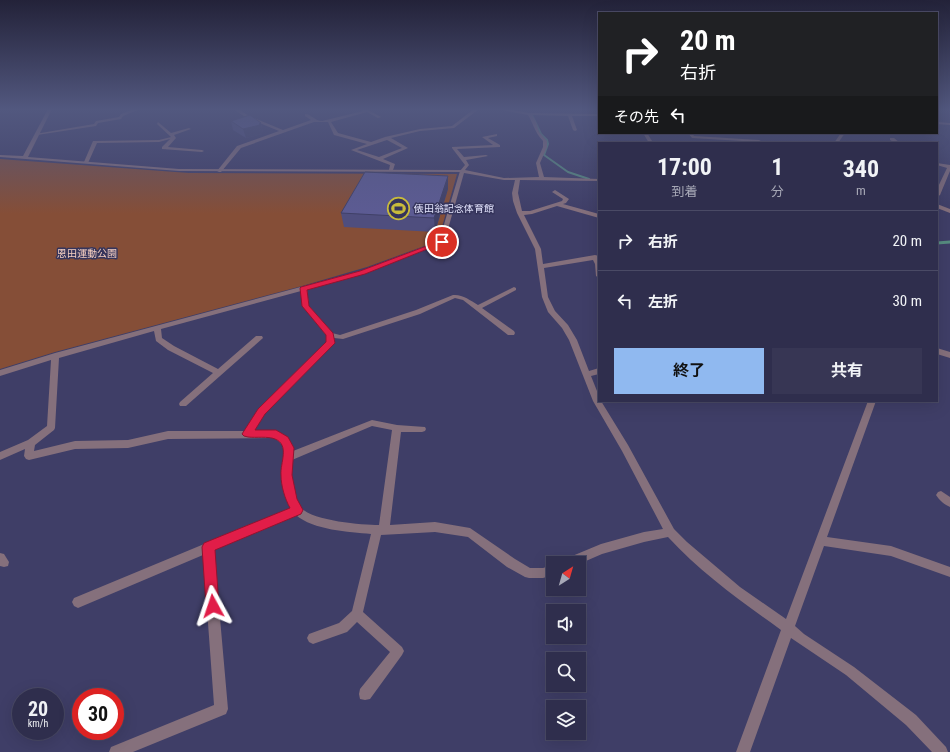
<!DOCTYPE html>
<html lang="ja">
<meta charset="utf-8">
<style>
:root{--surface:#2f2e4d;--page:#373654;--text:#f1f3f6;--muted:#a7a8b6;--line:#4a4a65;--accent:#90b9f0}
body{margin:0;font-family:"Roboto Condensed","Noto Sans JP",sans-serif;background:var(--page);color:var(--text);height:100vh;display:flex;flex-direction:column;font-size:15px;white-space:nowrap}
*{box-sizing:border-box;margin:0}
p{font-size:13px;color:var(--muted)}
.icon{flex:none;width:22px;height:22px;fill:none;stroke:currentColor;stroke-width:2;stroke-linecap:round;stroke-linejoin:round}
.map{position:relative;flex:1;overflow:hidden}
.drawer{position:absolute;left:598px;top:142px;width:340px;height:260px;display:flex;flex-direction:column;background:var(--surface);border-radius:0px;box-shadow:0 4px 16px #0002,0 0 0 1px var(--line)}
.drawer>*{flex:none}
.banner{position:absolute;left:598px;top:12px;width:340px;height:122px;border-radius:0px;box-shadow:0 4px 16px #0002,0 0 0 1px var(--line);background:#202124;color:#fff;overflow:hidden}
.needle{width:26px;rotate:37deg}
.buttons{position:absolute;left:546px;top:556px;display:grid;gap:8px}
.buttons a{display:grid;place-items:center;width:40px;height:40px;border-radius:0px;background:var(--surface);box-shadow:0 4px 16px #0002,0 0 0 1px var(--line);font-size:20px}
.speed{position:absolute;left:12px;top:688px;display:flex;gap:8px;font-size:20px;font-weight:700;text-align:center}
.speed>*{display:grid;place-content:center;width:52px;height:52px;border-radius:50%;background:var(--surface);box-shadow:0 4px 16px #0002,0 0 0 1px var(--line);line-height:1}
.speed small{font-size:10px;font-weight:400}
.speed .limit{border:6px solid #d22;background:#fff;color:#111}
.pin{position:absolute;display:grid;place-items:center;width:34px;height:34px;color:#fff;margin:-17px;border:2px solid #fff;border-radius:50%;box-shadow:0 1px 4px #0007}
.me{position:absolute;width:44px;margin:-22px;rotate:355deg;stroke-linejoin:round;filter:drop-shadow(0 0 3px #0008)}
.turn{display:flex;align-items:center;gap:14px;height:84px;padding:0 16px;font-size:18px}
.turn .icon{width:52px;height:52px;stroke-width:2.5}
.turn b{display:block;font-size:28px;line-height:34px}
.then{display:flex;align-items:center;height:38px;padding:0 16px;background:#0003;gap:8px;font-size:15px}
.eta{display:flex;justify-content:space-evenly;align-items:center;height:68px;text-align:center}
.eta b{font-size:24px;font-weight:700;line-height:28px}
.button{display:flex;gap:8px;margin-top:auto;padding:8px 16px}
.button a{flex:1;height:46px;border-radius:0px;background:var(--accent);color:#111;font-size:16px;font-weight:700;line-height:46px;text-align:center}
.button a+a{background:var(--page);color:var(--text)}
ul{padding:0;list-style:none}
li{display:flex;align-items:center;gap:12px;height:60px;padding:0 16px;border-top:1px solid var(--line)}
li div{flex:1}
li b{display:block;font-size:15px}
li em{font-style:normal}
.map>svg:first-child{display:block}
.green{fill:#854e37}
.lines{fill:none;stroke-linecap:round;stroke-linejoin:round}
.stream-far1{stroke:#578d80;stroke-width:2}
.stream{stroke:#578d80;stroke-width:3}
.minor{fill:#85707c;fill-rule:evenodd}
.tertiary{fill:#85707c;fill-rule:evenodd}
.wall{fill:#4f4e7e}
.shaded-wall{fill:#404067}
.building{fill:#5c5b93;stroke:#404067}
.route{fill:#e11d48;stroke:#92132f}
.labels{text-anchor:middle;dominant-baseline:central;stroke-width:3;stroke-linejoin:round;paint-order:stroke}
.far-poi-label{font-size:10px;fill:#e2e3fc;stroke:#35345b;text-anchor:start}
.far-park-label{font-size:10px;fill:#f5cfc0;stroke:#35345b}
</style>
<div class="map">
<svg width="950" height="752" viewBox="0 0 950 752">
<rect width="100%" height="100%" fill="#3f3e67"/>
<path class="green" d="M0,159L189,173L457,174L438,241L367,267L302,286L55,352L0,369Z"/>
<g class="lines">
<path class="stream-far1" d="M532,115L541,134L547,140L548,144L544,155L568,172L589,179"/>
<path class="stream" d="M937,243L950,242"/>
<g class="minor">
<path d="M134,109H140L123,116L121,119L98,123L96,126L37,135L35,134L94,124L96,121L119,117L121,114Z"/>
<path d="M233,109H238L249,116L283,130L311,120L305,116V114C311,114 315,121 322,121L363,111L361,109H366L381,117L378,118L367,112L331,122L338,133L371,142L385,137L420,129L452,126L474,109H479L454,128L420,131L391,138L408,148L383,159L395,164L393,170L391,171L389,170L390,165L351,150L367,144L334,135L328,122H314L241,148L221,172H219L217,171L237,146L279,131L247,118ZM387,140L402,148L379,157L357,150Z"/>
<path d="M497,109H506L529,113L599,114V116H572L577,130L575,131L573,130L568,116L532,115L536,122L539,132L547,141V147L540,163L544,177L599,179V181L520,180L518,193L522,211H530L562,201L563,199L552,192L555,190L569,199L566,203L563,204L599,214V218L557,206L532,214L524,215L541,249L543,264L595,255L599,256V278L596,276L595,264L593,260L544,268L548,297L555,311L568,325L577,340L589,371L599,368V374L591,376L599,396V401H601L628,445L674,529L687,542L740,587L786,619L868,401H876L827,537L891,546L950,567V577L891,556L824,546L795,626L804,634L854,667L916,715L946,747L948,752H932L906,725L846,675L791,638L750,752H736L781,630C742,602 701,573 668,537L644,542L602,554L579,564L564,563L565,559L601,544L644,532L663,529L622,451L593,401L569,340L562,328L548,312L542,297L535,249L517,213L513,201L512,193L515,180H504L464,173L444,243L364,273L307,289L309,306L332,333L340,335L416,310L453,295C462,294 470,300 478,305L514,287L516,288V290L482,308L514,331L515,333L514,335H508L463,300L455,298L420,314L343,339L334,338L333,345L265,413L254,431C269,431 282,428 291,443C293,446 294,448 293,451L372,420L397,425L425,427L426,429L425,431L422,432H401L390,525L435,522L470,528L515,559L530,568H543L553,565V575L543,578H529L525,577L507,567L468,537L435,532L381,535L363,612L402,647L404,651L402,655L370,699L365,700L360,699L359,694L360,689L390,652L357,622L347,632L313,644L309,642L307,638L309,634L339,623L352,611L371,534C349,532 313,530 296,515L214,550L228,709L226,714L133,752H109L111,747L214,705L203,555L78,608L74,606L72,602L74,598L291,508C286,498 281,485 281,474C281,459 291,448 274,438L168,439L128,448L75,449L29,460L26,459L24,456L25,449L0,460V452L28,440L47,426L51,360L0,376V370L55,353L360,271L439,241L460,171L465,165L452,148V147L493,145L482,137L497,134V136L488,138L500,145V147L457,149L464,157L486,155L488,156L466,160L469,165L465,170L504,178L539,177L536,163L543,147V141C534,131 534,125 528,115ZM301,291L303,306L326,335V342L259,409L245,431H168L128,440L75,441L34,451L35,445L54,430L55,428L59,358L154,331L156,341L168,350L213,373L180,402L179,404L180,406H186L263,338L262,336H256L218,369L174,346L162,338L161,329ZM372,426L392,430L379,525C362,525 314,521 301,508C296,502 292,483 291,475C290,470 292,465 292,460Z"/>
<path d="M158,122L171,133L189,128L191,129L174,135L176,138L168,147L202,150L204,151L202,152L162,149V147L170,139L159,142L97,143L88,163L84,162L93,141L159,140L171,137L157,124Z"/>
<path d="M937,122L950,123V125L937,124Z"/>
<path d="M643,133H647L652,141L680,142L682,143H649Z"/>
<path d="M688,133H692L694,136L759,140L761,141L759,142L692,138Z"/>
<path d="M841,133H845L838,143H834Z"/>
<path d="M890,138H894L900,143H895L890,140Z"/>
<path d="M609,141H628L630,142L601,143Z"/>
<path d="M937,163L950,165V171L940,195L937,197V189L947,168L937,165Z"/>
<path d="M937,204L950,209V213L937,208Z"/>
<path d="M937,348L950,352V358L937,354Z"/>
<path d="M941,491L950,497V507C945,505 939,500 936,495L938,492Z"/>
<path d="M0,553L4,554L9,562L8,566L4,567L0,566Z"/>
</g>
<path class="tertiary" d="M48,109H52L28,157L179,169L462,170L464,171L462,172L179,171L0,157V155L23,156Z"/>
</g>
<g class="wall">
<path d="M231,121L261,123L263,133H262V134L246,138L233,130Z"/>
<path d="M448,176V189L435,232L344,227L341,213Z"/>
</g>
<g class="shaded-wall">
<path d="M261,123L263,133H262V134L246,138L243,129Z"/>
<path d="M448,176V189L435,232L434,218Z"/>
</g>
<g class="building">
<path d="M250,115L261,123L259,124L260,125L243,129L231,121Z"/>
<path d="M365,172L448,176L434,218L341,213Z"/>
</g>
<linearGradient id="sky" x2="0" y2="1"><stop stop-color="#232239"/><stop offset="0.51" stop-color="#52587f"/><stop offset="1" stop-color="#52587f" stop-opacity="0"/></linearGradient>
<rect width="950" height="214" fill="url(#sky)"/>
<path class="route" d="M440,241L445,242L365,274L307,290L309,306L333,333L335,343L265,414L255,430H276L288,437L294,448L292,475L297,499L303,510L301,514L215,550L219,606L218,611L213,613L208,611L206,606L202,547L204,543L290,508C285,499 281,486 281,475C280,463 290,445 275,439C268,436 256,438 248,437L244,436L242,434L258,409L326,342V335L302,306L300,288L301,287L360,271Z"/>
<defs>
<symbol id="stadium-ring" viewBox="-11 -11 22 22"><circle r="9.5" fill="#35345b" stroke="#c8bb3b" stroke-width="1.5"/><path d="M0-5a6.5 5 0 1 0 0 10a6.5 5 0 1 0 0-10ZM-3.5-1.8h7v3.6h-7Z" fill="#c8bb3b"/></symbol>
</defs>
<g fill-rule="evenodd">
<use href="#stadium-ring" x="386" y="196" width="25" height="25"/>
</g>
<g class="labels">
<g class="far-poi-label">
<text x="414" y="208">俵田翁記念体育館</text>
</g>
<g class="far-park-label">
<text x="87" y="253">恩田運動公園</text>
</g>
</g>
</svg>
<div class="buttons">
<a><svg class="needle" viewBox="-14 -14 28 28"><path d="M0-13l5 13h-10z" fill="#e53935"/><path d="M0 13l5-13h-10z" fill="#a7a8b6"/></svg></a>
<a><svg class="icon" aria-label="sound" viewBox="0 0 24 24"><path d="M4 9h4l5-4v14l-5-4H4zM17 9q2 3 0 6"/></svg></a>
<a><svg class="icon" aria-label="search" viewBox="0 0 24 24"><circle cx="10" cy="10" r="6"/><path d="M15 15l6 6"/></svg></a>
<a><svg class="icon" aria-label="layers" viewBox="0 0 24 24"><path d="M12 4l9 5-9 5-9-5zM3 14l9 5 9-5"/></svg></a>
</div>
<div class="speed"><div>20<small>km/h</small></div><div class="limit">30</div></div>
<div class="pin" style="left:442px;top:242px;background:#d93025"><svg class="icon" aria-label="arrive" viewBox="0 0 24 24"><path d="M6 21V4h12l-3 4 3 4H6"/></svg></div>
<svg class="me" style="left:213px;top:606px" viewBox="-20 -20 40 40"><path d="M0-17L14 15 0 8-14 15z" fill="#e11d48" stroke="#fff" stroke-width="4"/></svg>
<div class="banner">
<div class="turn"><svg class="icon" aria-label="right" viewBox="0 0 24 24"><path d="M7 20v-9h11M14 6l5 5-5 5"/></svg><div><b>20 m</b>右折</div></div>
<div class="then">その先<svg class="icon" aria-label="left" viewBox="0 0 24 24"><path d="M17 20v-9H6M10 6l-5 5 5 5"/></svg></div>
</div>
<section class="drawer">
<div class="eta">
<div><b>17:00</b><p>到着</p></div>
<div><b>1</b><p>分</p></div>
<div><b>340</b><p>m</p></div>
</div>
<ul>
<li><svg class="icon" aria-label="right" viewBox="0 0 24 24"><path d="M7 20v-9h11M14 6l5 5-5 5"/></svg><div><b>右折</b></div><em>20 m</em></li>
<li><svg class="icon" aria-label="left" viewBox="0 0 24 24"><path d="M17 20v-9H6M10 6l-5 5 5 5"/></svg><div><b>左折</b></div><em>30 m</em></li>
</ul>
<div class="button"><a>終了</a><a>共有</a></div>
</section>
</div>
